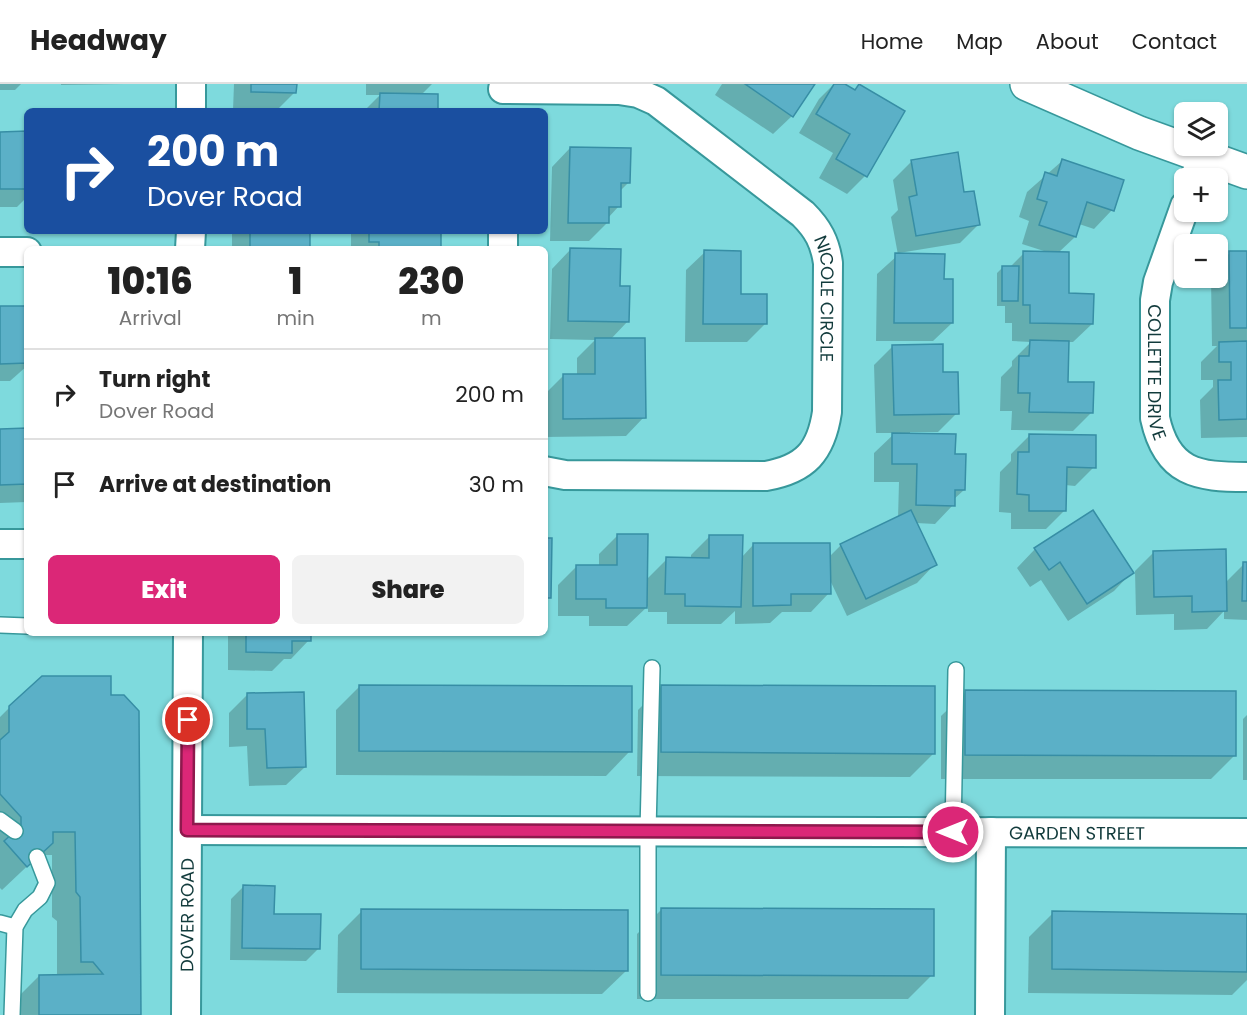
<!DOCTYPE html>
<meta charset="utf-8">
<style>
:root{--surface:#fff;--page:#f2f2f2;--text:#222;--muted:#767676;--line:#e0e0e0;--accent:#db2777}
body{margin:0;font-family:Poppins,sans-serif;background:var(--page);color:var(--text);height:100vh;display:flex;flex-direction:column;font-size:22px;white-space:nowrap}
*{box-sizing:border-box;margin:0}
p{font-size:20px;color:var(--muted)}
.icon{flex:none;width:33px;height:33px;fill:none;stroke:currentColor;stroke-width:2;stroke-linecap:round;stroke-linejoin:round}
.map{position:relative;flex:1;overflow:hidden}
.side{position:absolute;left:24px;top:162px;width:524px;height:390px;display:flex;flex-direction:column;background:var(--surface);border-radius:9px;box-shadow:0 2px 4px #0004}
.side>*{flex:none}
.guide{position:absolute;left:24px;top:24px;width:524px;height:126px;border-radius:9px;box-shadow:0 2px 4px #0004;background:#1a4fa0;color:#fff;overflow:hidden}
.controls{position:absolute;left:1174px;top:18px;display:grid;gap:12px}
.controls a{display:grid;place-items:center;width:54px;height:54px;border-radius:9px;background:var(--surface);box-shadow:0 2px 4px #0004;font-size:30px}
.pin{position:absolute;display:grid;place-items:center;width:51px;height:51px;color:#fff;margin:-26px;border:3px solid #fff;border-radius:50%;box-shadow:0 2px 6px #0007}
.me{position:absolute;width:66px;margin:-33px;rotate:270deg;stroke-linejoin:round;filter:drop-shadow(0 0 4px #0008)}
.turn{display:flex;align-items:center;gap:21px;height:126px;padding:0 24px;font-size:27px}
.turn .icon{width:78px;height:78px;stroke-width:2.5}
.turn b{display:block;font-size:42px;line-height:51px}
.eta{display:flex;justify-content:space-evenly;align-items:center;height:102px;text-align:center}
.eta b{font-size:36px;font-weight:800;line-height:42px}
.button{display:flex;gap:12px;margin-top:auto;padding:12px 24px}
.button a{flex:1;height:69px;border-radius:9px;background:var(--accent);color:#fff;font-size:24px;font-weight:800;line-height:69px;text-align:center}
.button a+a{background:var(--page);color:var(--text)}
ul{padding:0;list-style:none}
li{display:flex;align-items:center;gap:18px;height:90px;padding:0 24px;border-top:2px solid var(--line)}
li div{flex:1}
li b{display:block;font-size:22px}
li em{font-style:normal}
header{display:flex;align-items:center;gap:36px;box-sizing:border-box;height:84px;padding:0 30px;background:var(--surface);border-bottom:2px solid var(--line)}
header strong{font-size:28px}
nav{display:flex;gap:33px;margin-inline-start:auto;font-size:21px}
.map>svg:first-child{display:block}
.shadow{fill:#0003}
.building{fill:#5bb0c7;stroke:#378ea5;stroke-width:1.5}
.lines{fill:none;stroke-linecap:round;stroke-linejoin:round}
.lane-casing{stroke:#37989b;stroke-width:18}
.street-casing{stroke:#37989b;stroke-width:32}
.secondary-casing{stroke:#37989b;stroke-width:36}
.lane{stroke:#fff;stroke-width:15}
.street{stroke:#fff;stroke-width:28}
.secondary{stroke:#fff;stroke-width:33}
.route-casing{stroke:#8e194d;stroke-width:15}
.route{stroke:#db2777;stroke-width:10}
.labels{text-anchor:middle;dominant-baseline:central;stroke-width:5;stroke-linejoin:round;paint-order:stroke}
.street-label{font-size:18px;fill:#123b3c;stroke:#7edadd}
</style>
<header>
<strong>Headway</strong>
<nav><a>Home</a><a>Map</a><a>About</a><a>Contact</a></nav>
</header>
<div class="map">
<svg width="1247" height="931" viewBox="0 0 1247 931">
<rect width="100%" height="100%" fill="#7edadd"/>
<g class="shadow">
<path d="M0,0H21L15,6H0Z"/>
<path d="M61,0H124L61,1Z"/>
<path d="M234,0H295V8L276,27L233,26Z"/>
<path d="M366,0H432L421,11L436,27H364L380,11H366Z"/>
<path d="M722,0H813L792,32L773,50L715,11Z"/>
<path d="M834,0H842L854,7L859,2L865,92L847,110L819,94L833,69L799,49L819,15Z"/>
<path d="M0,49H27V113L17,123H0Z"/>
<path d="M570,64L629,98L620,107L619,122L607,135V139L589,157H550L552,83Z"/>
<path d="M1062,77L1112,126L1094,145L1079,140L1075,153L1058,169L1067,211L1092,240L1073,258H1068L1067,299L1092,328L1073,347L1011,346L1012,327H1000L1001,293L1012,282V277L1031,258L1012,257V239H1005V222H997V189L1003,183L1009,184L1024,169L1047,168L1022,160L1029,137L1019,133L1027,108Z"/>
<path d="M911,78L979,140L960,159L899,169L943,196L952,239L933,257H876L877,190L898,171L891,133L898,126L893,96Z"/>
<path d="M234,147H309V165H232V149Z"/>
<path d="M351,147H417L440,165H351Z"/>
<path d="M570,166L619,204L628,237L610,256L644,333L626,352L545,353V310L563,292H577V274L595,256L550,255L552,185Z"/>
<path d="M705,168L739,212L765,240L747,258H685L686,186Z"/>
<path d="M1247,168V353L1201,354L1200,316L1213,303V296H1201V278L1217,262H1212L1211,194H1218V180L1230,169Z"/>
<path d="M27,223V282L10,297H0V224Z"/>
<path d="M893,262L942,290L957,329L938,348H910V351L954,371L964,406L953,416V421L935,440L916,439L935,480L917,499L847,532L829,494V509L811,528H782L770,539L735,540V527L721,540H667V528H648V522L627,542H589V532H558V501L577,482H599V470L618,451L646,496L667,475H691V471L710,452L741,474L753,461L829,473L841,461L898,434L899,398H874V369L895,349H876L874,281Z"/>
<path d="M0,346H27V418L0,419Z"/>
<path d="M1030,351L1094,383L1075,402L1065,401L1064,427L1046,445H1011V429L999,428L1000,388L1011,377V370Z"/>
<path d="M1035,465L1132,488L1114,507L1068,537L1041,496L1030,503L1017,484Z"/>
<path d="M1154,468L1225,499L1244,480H1247V536L1224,535V527L1207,545L1174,546V530L1136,531L1135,487Z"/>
<path d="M228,549H310L309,556L291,575H284L272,587L228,586Z"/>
<path d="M360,602L630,667L606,692L336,691V626Z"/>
<path d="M662,602L934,669L910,693L637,692L638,626Z"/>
<path d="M966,608L1235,671L1211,695H941V632Z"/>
<path d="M247,611L305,683L286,701L249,702L247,662L229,663V629Z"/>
<path d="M110,613L139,931H15V916L39,892H57V837L52,833V771H39L2,806L0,804V633L10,623Z"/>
<path d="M1247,631V696H1243V635Z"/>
<path d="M243,803L273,831L319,864L306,877L230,876L231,815Z"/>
<path d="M661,826L932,891L908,915H637V850Z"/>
<path d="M362,827L627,886L602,910L337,909L338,851Z"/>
<path d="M1053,829L1247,831V896L1232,911L1028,909L1029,853Z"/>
</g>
<g class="building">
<path d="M251,0H297L296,9L251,8Z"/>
<path d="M745,0H815L793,33Z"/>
<path d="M834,0H845L855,6L859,0L905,27L867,93L836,75L850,50L816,30Z"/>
<path d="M380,9L438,10V27H379Z"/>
<path d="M27,47V105H0V48Z"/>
<path d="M570,63L631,64L630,99H621V123H609V139H568Z"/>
<path d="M958,68L964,108L974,107L980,141L916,152L909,113L917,111L911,76Z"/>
<path d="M1062,75L1124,96L1114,127L1087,118L1076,153L1039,141L1047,118L1037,115L1045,88L1057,92Z"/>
<rect x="250" y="147" width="60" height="18"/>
<path d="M369,147H441V165H379V158H369Z"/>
<path d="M570,164L621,165L620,202H630L629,238L568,237Z"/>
<path d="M704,166L741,167V210H767V240H703Z"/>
<path d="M1023,167L1069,168V209L1094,210L1093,240L1030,239V221H1023Z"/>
<path d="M1229,167H1247V244H1230Z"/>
<path d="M895,169L945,170L944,195H953V239H894Z"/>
<path d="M1002,182H1019L1018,217H1002Z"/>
<path d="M0,222H27V279L0,280Z"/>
<path d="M595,254H645L646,334L563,335V290H595Z"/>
<path d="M1030,256L1069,257L1068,298H1094L1093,329L1029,328L1030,309H1018L1019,272H1029Z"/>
<path d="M1247,257V335L1219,336L1218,296H1231V278H1219V258Z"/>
<path d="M943,260V288H958L959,330L894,331L892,261Z"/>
<path d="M27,344V400L0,401V345Z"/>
<path d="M892,349L956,350L955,370H966L965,406H955V422L916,421L917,380H892Z"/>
<path d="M1029,350L1096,351V384L1067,383L1066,427H1029V411L1017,410L1018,368H1029Z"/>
<path d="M911,426L937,481L866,515L840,460Z"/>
<path d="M1093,426L1134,489L1087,520L1060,478L1049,486L1034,464Z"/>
<path d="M617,450H648L647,524H606V515H576V481H617Z"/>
<path d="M709,451H743L741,523L685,522V510H665L666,473L709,474Z"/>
<path d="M544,454H552L551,514H544Z"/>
<path d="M753,459H830L831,510H791V521L753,522Z"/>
<path d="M1226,465L1227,527L1192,528V512L1154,513L1153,467Z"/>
<path d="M1243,478H1247V517H1242Z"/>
<path d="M246,549H311V557H292V569L246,568Z"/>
<path d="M42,592H111V611H124L139,627L141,931H39V891L103,890L93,878H81L80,813L76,808L75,748H53V759L27,783L4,757L21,742V733L0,710V656L9,648V622Z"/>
<path d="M359,601L632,602V668L359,667Z"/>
<path d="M661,601L935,602V670L661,668Z"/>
<path d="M965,606L1236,607V672L965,671Z"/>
<path d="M304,608L306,683L267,684L265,645H247V609Z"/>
<path d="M243,801L275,802L274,830H321L320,865L242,864Z"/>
<path d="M661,824L934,825V892L661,891Z"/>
<path d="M361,825L628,826V887L361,885Z"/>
<path d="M1052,827L1247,830V888L1052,885Z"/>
</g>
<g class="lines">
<defs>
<g id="lane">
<path d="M0,541L27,542"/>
<path d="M0,736L15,747"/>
<path d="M953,748L956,586"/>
<path d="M0,839L15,843"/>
<path d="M648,909V747L652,584"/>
<path d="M12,931L15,843L25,826L40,813L47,799L37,773"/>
</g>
<g id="street">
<path id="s1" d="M503,5L619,6L638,9L656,17L803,130C818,145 825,158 828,179L827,328C821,368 805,385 766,392L565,391L544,387"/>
<path d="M191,27V0"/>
<path d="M1195,94L1202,73"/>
<path id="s2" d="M1185,122L1158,198L1155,216V334C1167,389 1197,393 1247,393"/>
<path d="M503,147V165"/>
<path d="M190,165L191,147"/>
<path d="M0,168H27"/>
<path d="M0,460H27"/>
<path id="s3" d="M187,746L1247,749"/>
<path id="s4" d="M186,931L188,549"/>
<path d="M990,931L991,748"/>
</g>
<path id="secondary" d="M1027,0L1139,49L1247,88"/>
</defs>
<use href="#lane" class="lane-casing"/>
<use href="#street" class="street-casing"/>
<use href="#secondary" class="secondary-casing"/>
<use href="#lane" class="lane"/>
<use href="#street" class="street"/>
<use href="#secondary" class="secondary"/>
</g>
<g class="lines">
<defs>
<path id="route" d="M188,636L187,746L953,748"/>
</defs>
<use href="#route" class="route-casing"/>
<use href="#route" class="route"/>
</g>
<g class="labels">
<g class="street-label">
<text stroke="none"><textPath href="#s1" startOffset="432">NICOLE CIRCLE</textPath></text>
<text stroke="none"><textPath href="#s2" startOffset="171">COLLETTE DRIVE</textPath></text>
<text stroke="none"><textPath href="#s3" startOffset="890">GARDEN STREET</textPath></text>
<text stroke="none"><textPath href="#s4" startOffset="100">DOVER ROAD</textPath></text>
</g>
</g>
</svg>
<div class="controls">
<a><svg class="icon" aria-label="layers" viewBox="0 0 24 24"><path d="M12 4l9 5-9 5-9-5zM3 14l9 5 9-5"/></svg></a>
<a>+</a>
<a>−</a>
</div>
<div class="pin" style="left:188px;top:636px;background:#d93025"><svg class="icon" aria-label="arrive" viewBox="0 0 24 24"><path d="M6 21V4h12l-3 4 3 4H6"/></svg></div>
<svg class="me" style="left:953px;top:748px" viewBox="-20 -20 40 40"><circle r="17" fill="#db2777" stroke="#fff" stroke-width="3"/><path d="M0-11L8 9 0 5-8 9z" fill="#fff"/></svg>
<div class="guide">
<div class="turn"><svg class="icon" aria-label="right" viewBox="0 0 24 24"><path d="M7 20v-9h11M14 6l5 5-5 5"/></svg><div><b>200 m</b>Dover Road</div></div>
</div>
<section class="side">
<div class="eta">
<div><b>10:16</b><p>Arrival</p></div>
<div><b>1</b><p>min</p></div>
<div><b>230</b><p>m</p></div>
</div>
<ul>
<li><svg class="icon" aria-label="right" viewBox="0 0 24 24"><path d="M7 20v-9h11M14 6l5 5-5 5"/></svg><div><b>Turn right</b><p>Dover Road</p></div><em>200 m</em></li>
<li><svg class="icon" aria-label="arrive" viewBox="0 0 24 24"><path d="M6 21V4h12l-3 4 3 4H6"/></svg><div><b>Arrive at destination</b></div><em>30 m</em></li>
</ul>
<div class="button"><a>Exit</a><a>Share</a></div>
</section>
</div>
